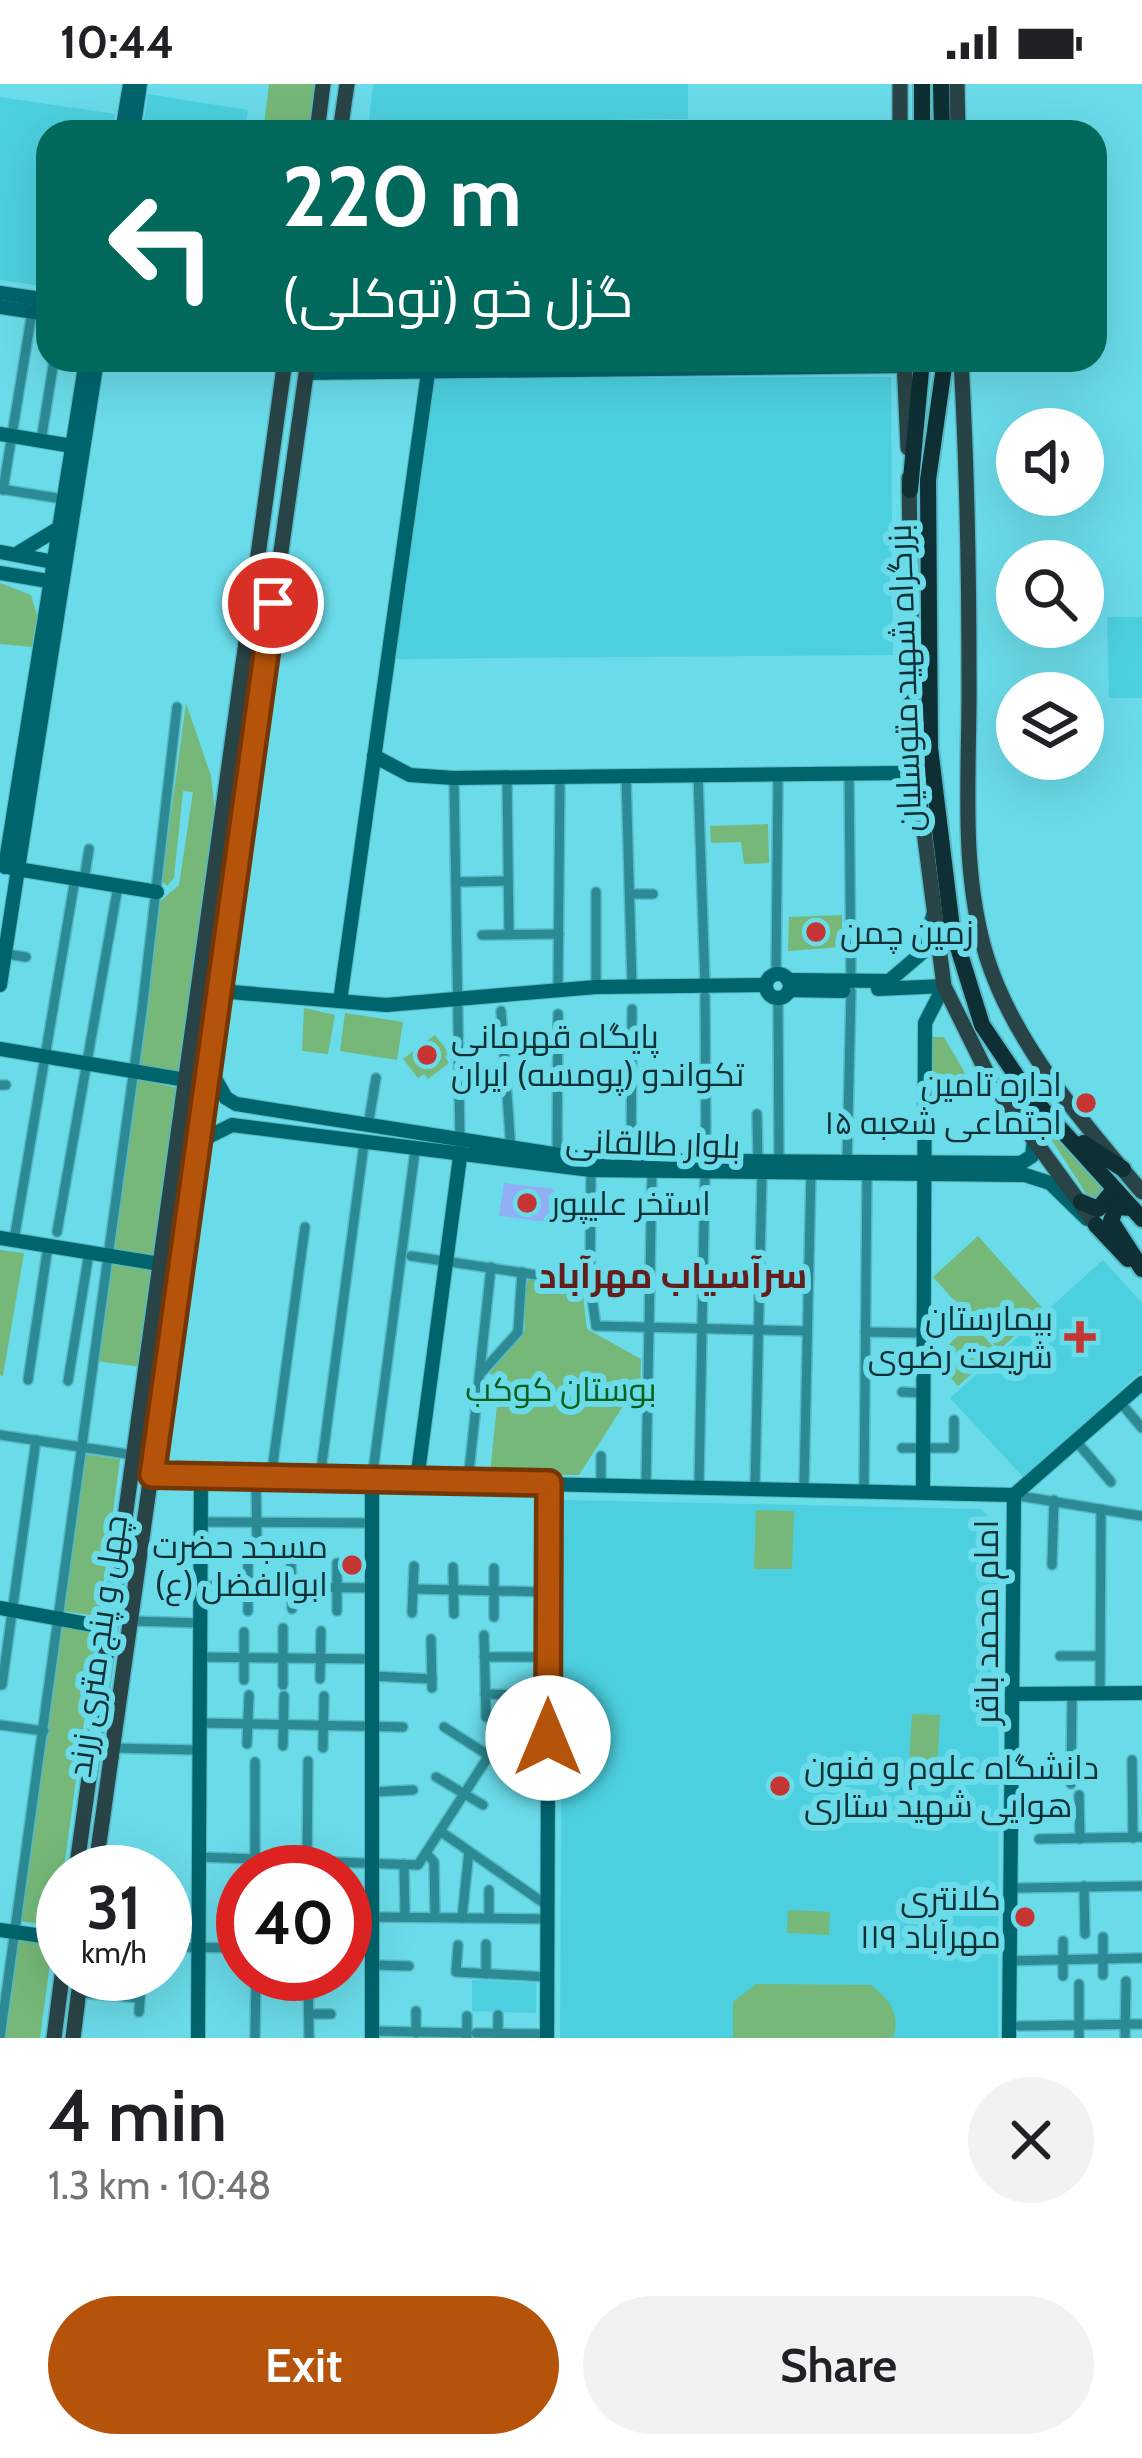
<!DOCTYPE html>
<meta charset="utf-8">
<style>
:root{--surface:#fff;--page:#f2f2f2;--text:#202124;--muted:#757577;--accent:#b45309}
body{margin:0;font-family:Cabin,Cairo,sans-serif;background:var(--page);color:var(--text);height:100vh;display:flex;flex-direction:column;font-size:45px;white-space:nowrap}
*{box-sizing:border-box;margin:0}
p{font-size:39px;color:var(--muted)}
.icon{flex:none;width:66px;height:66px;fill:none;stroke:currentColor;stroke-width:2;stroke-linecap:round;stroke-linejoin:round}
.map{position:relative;height:1954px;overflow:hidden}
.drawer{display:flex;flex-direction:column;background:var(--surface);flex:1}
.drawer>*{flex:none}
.banner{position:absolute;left:36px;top:36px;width:1071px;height:252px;border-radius:36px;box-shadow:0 12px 48px #0002;background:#00695c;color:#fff;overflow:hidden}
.fabs{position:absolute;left:996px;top:324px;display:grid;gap:24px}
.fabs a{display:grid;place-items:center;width:108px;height:108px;border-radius:50%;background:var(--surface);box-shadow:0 12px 48px #0002;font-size:60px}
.speed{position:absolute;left:36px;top:1761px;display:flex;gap:24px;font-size:60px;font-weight:700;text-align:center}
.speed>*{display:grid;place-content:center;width:156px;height:156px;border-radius:50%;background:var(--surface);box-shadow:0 12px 48px #0002;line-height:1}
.speed small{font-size:30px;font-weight:400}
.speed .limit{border:18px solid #d22;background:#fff;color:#111}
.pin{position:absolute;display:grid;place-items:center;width:102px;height:102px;color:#fff;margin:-51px;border:6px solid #fff;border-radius:50%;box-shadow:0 3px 12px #0007}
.me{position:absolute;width:132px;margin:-66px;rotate:0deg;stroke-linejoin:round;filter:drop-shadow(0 0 9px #0008)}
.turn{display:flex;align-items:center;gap:42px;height:252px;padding:0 48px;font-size:54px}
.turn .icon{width:156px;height:156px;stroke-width:2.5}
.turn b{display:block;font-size:84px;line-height:102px}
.round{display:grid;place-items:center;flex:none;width:126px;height:126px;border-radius:63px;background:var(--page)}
.headline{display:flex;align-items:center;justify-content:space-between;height:204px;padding:0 48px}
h1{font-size:72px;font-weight:600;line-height:90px}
.cta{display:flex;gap:24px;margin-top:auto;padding:24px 48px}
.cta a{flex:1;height:138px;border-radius:72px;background:var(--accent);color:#fff;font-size:48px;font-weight:600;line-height:138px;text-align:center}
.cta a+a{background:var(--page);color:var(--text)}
.status{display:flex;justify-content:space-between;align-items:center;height:84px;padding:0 60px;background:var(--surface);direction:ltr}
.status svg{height:33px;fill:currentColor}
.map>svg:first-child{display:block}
.built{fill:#4cd0df}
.green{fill:#75b879}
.water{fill:#91aff4}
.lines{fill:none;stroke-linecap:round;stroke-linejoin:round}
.street-casing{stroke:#57b9c5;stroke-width:12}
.secondary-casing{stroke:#57b9c5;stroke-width:16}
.primary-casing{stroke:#57b9c5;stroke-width:18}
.highway-casing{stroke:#57b9c5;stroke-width:20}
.street{stroke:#2c8a95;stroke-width:9}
.secondary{stroke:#00646d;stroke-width:14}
.primary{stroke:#294447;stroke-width:15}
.highway{stroke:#0e2f33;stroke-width:16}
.route-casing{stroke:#753606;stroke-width:30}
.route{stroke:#b45309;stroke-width:21}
.poi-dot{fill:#c43534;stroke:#6adbe9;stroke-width:4.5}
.labels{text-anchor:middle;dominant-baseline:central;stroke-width:12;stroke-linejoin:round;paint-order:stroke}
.street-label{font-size:33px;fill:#0c3136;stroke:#6adbe9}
.poi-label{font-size:33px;fill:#0c3136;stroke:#6adbe9;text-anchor:start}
.park-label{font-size:33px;fill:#05611c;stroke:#6adbe9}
.neighbourhood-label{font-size:36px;font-weight:bold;fill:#641f1d;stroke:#6adbe9}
</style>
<div class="status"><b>10:44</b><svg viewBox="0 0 49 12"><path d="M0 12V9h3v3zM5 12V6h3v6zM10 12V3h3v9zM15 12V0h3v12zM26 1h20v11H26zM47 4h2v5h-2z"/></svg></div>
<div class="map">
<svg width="1142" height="1954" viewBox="0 0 1142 1954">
<rect width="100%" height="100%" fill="#6adbe9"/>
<g class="built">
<path d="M373,0H688V35L605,36L604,48H350L352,37H369Z"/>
<path d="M148,10L248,26L245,48H142Z"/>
<path d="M0,13L115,30L112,48H48V203L0,196Z"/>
<path d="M319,276H602L601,279Z"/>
<path d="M891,293L893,571L393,575L431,294Z"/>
<path d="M1107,533H1142V614H1109Z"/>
<path d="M1103,1176L1142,1219V1287L1024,1394L950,1314Z"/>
<path d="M563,1416L982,1425L999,1449L998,1954H560Z"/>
<path d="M472,1896L536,1899V1929L472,1927Z"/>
</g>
<g class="green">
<path d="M269,0H317L311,48H263Z"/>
<path d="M0,499L31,511L37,531L32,563L0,560Z"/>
<path d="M186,619L211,692L216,738L178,991L137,985L158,819L179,801L193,708L183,707L174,794L167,802L162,797Z"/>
<path d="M768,740L769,779L744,780L741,758L711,759L710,742Z"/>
<path d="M842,831V863L788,867L789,833Z"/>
<path d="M304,924L335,931L328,970L302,967Z"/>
<path d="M345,929L403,938L397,976L340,967Z"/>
<path d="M435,951L449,969L445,973L449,979L428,995L424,990L418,994L403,975Z"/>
<path d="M931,953H944L972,1001L932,1006Z"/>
<path d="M137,995L178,1004L156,1173L112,1165Z"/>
<path d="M1044,1034L1122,1119L1107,1142L1040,1038Z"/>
<path d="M978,1152L1044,1226L999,1266L933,1193Z"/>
<path d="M0,1166L24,1169L3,1292L0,1291Z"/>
<path d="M110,1176L153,1183L141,1283L95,1277Z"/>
<path d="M532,1192L582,1204L587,1245L641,1275L640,1312L627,1316L579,1391L490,1390L500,1291L489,1290L525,1246V1200Z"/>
<path d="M972,1239L997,1267L958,1302L933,1275Z"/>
<path d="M83,1370L120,1375L99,1532L62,1527Z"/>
<path d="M756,1426L794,1427L792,1485H754Z"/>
<path d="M61,1541L97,1543L56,1842L19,1837Z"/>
<path d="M912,1630L940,1631L937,1683L909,1682Z"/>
<path d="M788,1826L830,1828L829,1851L787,1849Z"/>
<path d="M16,1852L53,1857L40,1954H2Z"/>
<path d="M756,1900L871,1901C890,1915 901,1931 893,1954H733V1918Z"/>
</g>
<path class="water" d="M504,1099L555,1105L548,1138L499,1132Z"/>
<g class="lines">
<defs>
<g id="street">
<path d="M41,357L54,276"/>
<path d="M0,405L63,415"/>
<path d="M3,406L32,228"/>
<path d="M849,689L851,898"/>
<path d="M698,691L705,900"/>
<path d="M626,692L632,901"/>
<path d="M454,694L460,1059"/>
<path d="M507,694L509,850"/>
<path d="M84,796L89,765"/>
<path d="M456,798L508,797"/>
<path d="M596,808V903"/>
<path d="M631,810H653"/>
<path d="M482,851L559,850"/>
<path d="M5,870L26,873"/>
<path d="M776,890L778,691"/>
<path d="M558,905L560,693"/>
<path d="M705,912L706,1077"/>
<path d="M778,914L779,1078"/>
<path d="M501,927L511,1066"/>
<path d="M0,1001H6"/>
<path d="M757,1030L758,1078"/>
<path d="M368,1042L376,994"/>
<path d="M557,1072L558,930"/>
<path d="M631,1077L632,925"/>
<path d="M847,1078L851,907"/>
<path d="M591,1086L590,1199L596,1242L807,1247"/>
<path d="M57,1148L118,802"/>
<path d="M14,1156L75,795"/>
<path d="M411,1172L590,1199"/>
<path d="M590,1190L609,1191"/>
<path d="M865,1248L924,1249"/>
<path d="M482,1288L518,1248L522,1188"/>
<path d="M28,1296L48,1162"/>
<path d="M68,1297L89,1169"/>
<path d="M902,1308L923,1309"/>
<path d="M1120,1318L1142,1344"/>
<path d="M0,1351L134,1371"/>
<path d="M1076,1357L1111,1398"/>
<path d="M902,1364H954V1336"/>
<path d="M256,1393L257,1467"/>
<path d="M271,1394L305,1143"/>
<path d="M320,1394L364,1060"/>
<path d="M372,1395L415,1067"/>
<path d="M468,1397L491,1183"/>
<path d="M601,1399V1372"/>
<path d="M646,1400L652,1087"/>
<path d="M699,1401L705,1088"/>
<path d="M755,1402L762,1089"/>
<path d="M804,1403L811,1088"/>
<path d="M864,1404L867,1089"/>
<path d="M1014,1411L1142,1432"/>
<path d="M200,1438L372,1439"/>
<path d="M291,1475L292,1525"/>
<path d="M1052,1481L1054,1416"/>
<path d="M453,1483L454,1530"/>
<path d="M200,1502L373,1504"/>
<path d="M414,1505L549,1508"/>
<path d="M248,1527V1480"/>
<path d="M337,1527V1479"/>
<path d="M412,1529L414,1482"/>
<path d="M494,1533V1484"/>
<path d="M132,1537L200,1539"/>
<path d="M283,1544V1601"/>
<path d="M244,1548V1596"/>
<path d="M484,1551L486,1633"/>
<path d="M431,1555L432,1604"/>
<path d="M1060,1572H1100"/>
<path d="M200,1573L372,1575"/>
<path d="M484,1573H549"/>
<path d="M372,1592L432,1595"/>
<path d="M320,1595L321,1547"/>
<path d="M2,1601L36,1356"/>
<path d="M485,1610L548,1612"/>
<path d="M1100,1610L1101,1425"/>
<path d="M199,1639L403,1643"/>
<path d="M0,1641L44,1647"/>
<path d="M444,1643L521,1692"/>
<path d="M247,1660L249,1611"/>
<path d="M283,1662L284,1612"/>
<path d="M111,1664L199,1666"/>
<path d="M323,1664L324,1612"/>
<path d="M1132,1676L1133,1754"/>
<path d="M255,1678V1788"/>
<path d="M436,1693L483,1721"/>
<path d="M1071,1700L1072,1610"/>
<path d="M372,1708L413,1706"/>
<path d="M1079,1711L1080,1755"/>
<path d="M440,1747L488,1673"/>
<path d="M1039,1755L1142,1753"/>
<path d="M426,1769L434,1778L435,1833"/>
<path d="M199,1773L255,1775"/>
<path d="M307,1777L418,1781L440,1747L548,1822"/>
<path d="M404,1780L405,1833"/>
<path d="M307,1788L308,1677"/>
<path d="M1084,1802L1085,1850"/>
<path d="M1011,1804L1142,1802"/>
<path d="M372,1833L548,1835"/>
<path d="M462,1834L469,1767"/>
<path d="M489,1834V1806"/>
<path d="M1063,1857V1892"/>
<path d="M486,1860V1890"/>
<path d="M458,1861L456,1888L548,1893"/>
<path d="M165,1863L243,1864"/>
<path d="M345,1867L372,1868"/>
<path d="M1010,1877L1142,1874"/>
<path d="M372,1881L409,1882"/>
<path d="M308,1890L309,1954"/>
<path d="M1103,1891V1853"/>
<path d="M79,1909L139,1914"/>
<path d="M416,1927V1949"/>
<path d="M139,1928L141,1904"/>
<path d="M309,1930H331"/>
<path d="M498,1931V1954"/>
<path d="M467,1932V1954"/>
<path d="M1019,1942L1142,1940"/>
<path d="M372,1947L467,1949"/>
<path d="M476,1949L547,1950"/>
<path d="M0,1954L142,927L177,623"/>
<path d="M255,1954L256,1890"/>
<path d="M1079,1954V1900"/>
<path d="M1125,1954L1126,1897"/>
</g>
<g id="secondary">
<path d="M122,48L130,0"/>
<path d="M133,48L140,0"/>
<path d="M0,209L48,216"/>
<path d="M0,223L48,230"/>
<path d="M306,289L904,282"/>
<path d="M0,350L72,362"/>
<path d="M0,468L59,479"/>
<path d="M18,469L59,444"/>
<path d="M0,489L54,498"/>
<path d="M374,672L410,691L454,694L901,689"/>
<path d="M5,783L86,276"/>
<path d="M11,784L157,808"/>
<circle cx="778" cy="902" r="12"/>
<path d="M788,896L889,897L923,868L933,831"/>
<path d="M0,901L97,276"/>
<path d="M878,905L944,902"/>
<path d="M789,906L843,907"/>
<path d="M219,907L386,921L596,903L766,901"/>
<path d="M340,917L428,289"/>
<path d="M0,965L186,996"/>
<path d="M209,984L226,1014L236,1020L592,1076L1021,1079L1032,1072L1034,1055"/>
<path d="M198,1058L232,1041L591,1086L1025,1091L1050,1099L1087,1135"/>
<path d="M0,1154L160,1180"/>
<path d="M152,1391L1014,1411"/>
<path d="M372,1395V1954"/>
<path d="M417,1396L460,1073"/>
<path d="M923,1405L925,939L944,902"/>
<path d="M1014,1411L1142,1299"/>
<path d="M0,1524L109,1544"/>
<path d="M1012,1610L1142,1609"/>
<path d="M0,1846L63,1855"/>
<path d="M198,1954L201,1392"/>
<path d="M547,1954L549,1398"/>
<path d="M1009,1954L1014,1411"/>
</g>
<g id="primary">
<path d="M900,0V48"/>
<path d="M957,0L958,48"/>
<path d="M317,48L323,0"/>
<path d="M340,48L347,0"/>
<path d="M904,276L908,364"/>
<path d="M961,276C967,382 969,488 969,594C970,687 959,784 987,874C1015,962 1084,1040 1142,1108"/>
<path d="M909,394L913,662L944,902L991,997L1096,1141"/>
<path d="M76,1788L285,276"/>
<path d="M95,1788L308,276"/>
<path d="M54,1954L63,1884"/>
<path d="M73,1954L81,1890"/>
</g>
<g id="highway">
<path d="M941,0L942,48"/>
<path d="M922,48V0"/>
<path d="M945,276L928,396L930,664L952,844L982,941L1028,1009L1142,1135"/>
<path d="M910,406L922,276"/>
<path d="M1083,1059L1123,1085"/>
<path d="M1081,1118L1098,1125L1111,1109"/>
<path d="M1132,1124L1116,1123L1111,1137L1142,1185"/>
<path d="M1096,1141L1128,1175"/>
</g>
</defs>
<use href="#street" class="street-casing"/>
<use href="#secondary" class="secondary-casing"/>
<use href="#primary" class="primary-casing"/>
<use href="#highway" class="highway-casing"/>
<use href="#street" class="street"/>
<use href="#secondary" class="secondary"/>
<use href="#primary" class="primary"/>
<use href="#highway" class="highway"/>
</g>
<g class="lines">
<defs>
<path id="route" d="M273,519L152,1391L549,1399L548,1654"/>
</defs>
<use href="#route" class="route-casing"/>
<use href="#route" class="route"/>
</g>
<g class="poi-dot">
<circle cx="816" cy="848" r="12"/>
<circle cx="427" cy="971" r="12"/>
<circle cx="1086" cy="1019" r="12"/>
<circle cx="527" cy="1119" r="12"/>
<path d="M1074 1235h12v12h12v12h-12v12h-12v-12h-12v-12h12z"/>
<circle cx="352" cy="1481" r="12"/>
<circle cx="780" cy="1702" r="12"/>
<circle cx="1025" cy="1833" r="12"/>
</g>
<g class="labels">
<g class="street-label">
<text transform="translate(904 594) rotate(-92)">بزرگراه شهید متوسلیان</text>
<text transform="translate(653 1059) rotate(2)">بلوار طالقانی</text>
<text transform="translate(986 1538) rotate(-90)">امام محمد باقر</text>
<text transform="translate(97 1562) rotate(-82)">چهل و پنج متری زرند</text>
</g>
<g class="poi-label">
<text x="840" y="848">زمین چمن</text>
<text x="451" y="952">پایگاه قهرمانی<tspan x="451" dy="38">تکواندو (پومسه) ایران</tspan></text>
<text x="1062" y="1000" text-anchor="end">اداره تامین<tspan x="1062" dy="38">اجتماعی شعبه ۱۵</tspan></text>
<text x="551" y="1119">استخر علیپور</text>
<text x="1053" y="1234" text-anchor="end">بیمارستان<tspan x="1053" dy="38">شریعت رضوی</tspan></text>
<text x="328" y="1462" text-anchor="end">مسجد حضرت<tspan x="328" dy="38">ابوالفضل (ع)</tspan></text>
<text x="804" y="1683">دانشگاه علوم و فنون<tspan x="804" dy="38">هوایی شهید ستاری</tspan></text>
<text x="1001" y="1814" text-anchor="end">کلانتری<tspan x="1001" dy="38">۱۱۹ مهرآباد</tspan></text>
</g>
<g class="park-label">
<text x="561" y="1305">بوستان کوکب</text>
</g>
<g class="neighbourhood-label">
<text x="673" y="1191">سرآسیاب مهرآباد</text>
</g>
</g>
</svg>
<div class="fabs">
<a><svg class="icon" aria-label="sound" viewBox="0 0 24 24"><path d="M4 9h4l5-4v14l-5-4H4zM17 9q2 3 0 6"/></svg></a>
<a><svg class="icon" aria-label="search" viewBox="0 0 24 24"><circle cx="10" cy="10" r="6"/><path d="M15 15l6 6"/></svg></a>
<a><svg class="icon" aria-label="layers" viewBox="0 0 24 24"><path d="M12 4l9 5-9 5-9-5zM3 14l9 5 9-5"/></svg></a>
</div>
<div class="speed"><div>31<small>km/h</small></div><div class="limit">40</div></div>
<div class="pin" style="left:273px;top:519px;background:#d93025"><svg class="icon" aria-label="arrive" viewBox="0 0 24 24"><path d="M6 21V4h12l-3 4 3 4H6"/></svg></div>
<svg class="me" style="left:548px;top:1654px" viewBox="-20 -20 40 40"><circle r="19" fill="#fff"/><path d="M0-13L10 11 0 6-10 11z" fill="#b45309"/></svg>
<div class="banner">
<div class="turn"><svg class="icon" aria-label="left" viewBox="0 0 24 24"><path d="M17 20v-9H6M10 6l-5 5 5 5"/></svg><div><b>220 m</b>گزل خو (توکلی)</div></div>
</div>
</div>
<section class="drawer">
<div class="headline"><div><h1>4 min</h1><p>1.3 km · 10:48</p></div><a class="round"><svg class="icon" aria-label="close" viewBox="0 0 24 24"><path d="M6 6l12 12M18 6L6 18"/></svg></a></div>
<div class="cta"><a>Exit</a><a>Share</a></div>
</section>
